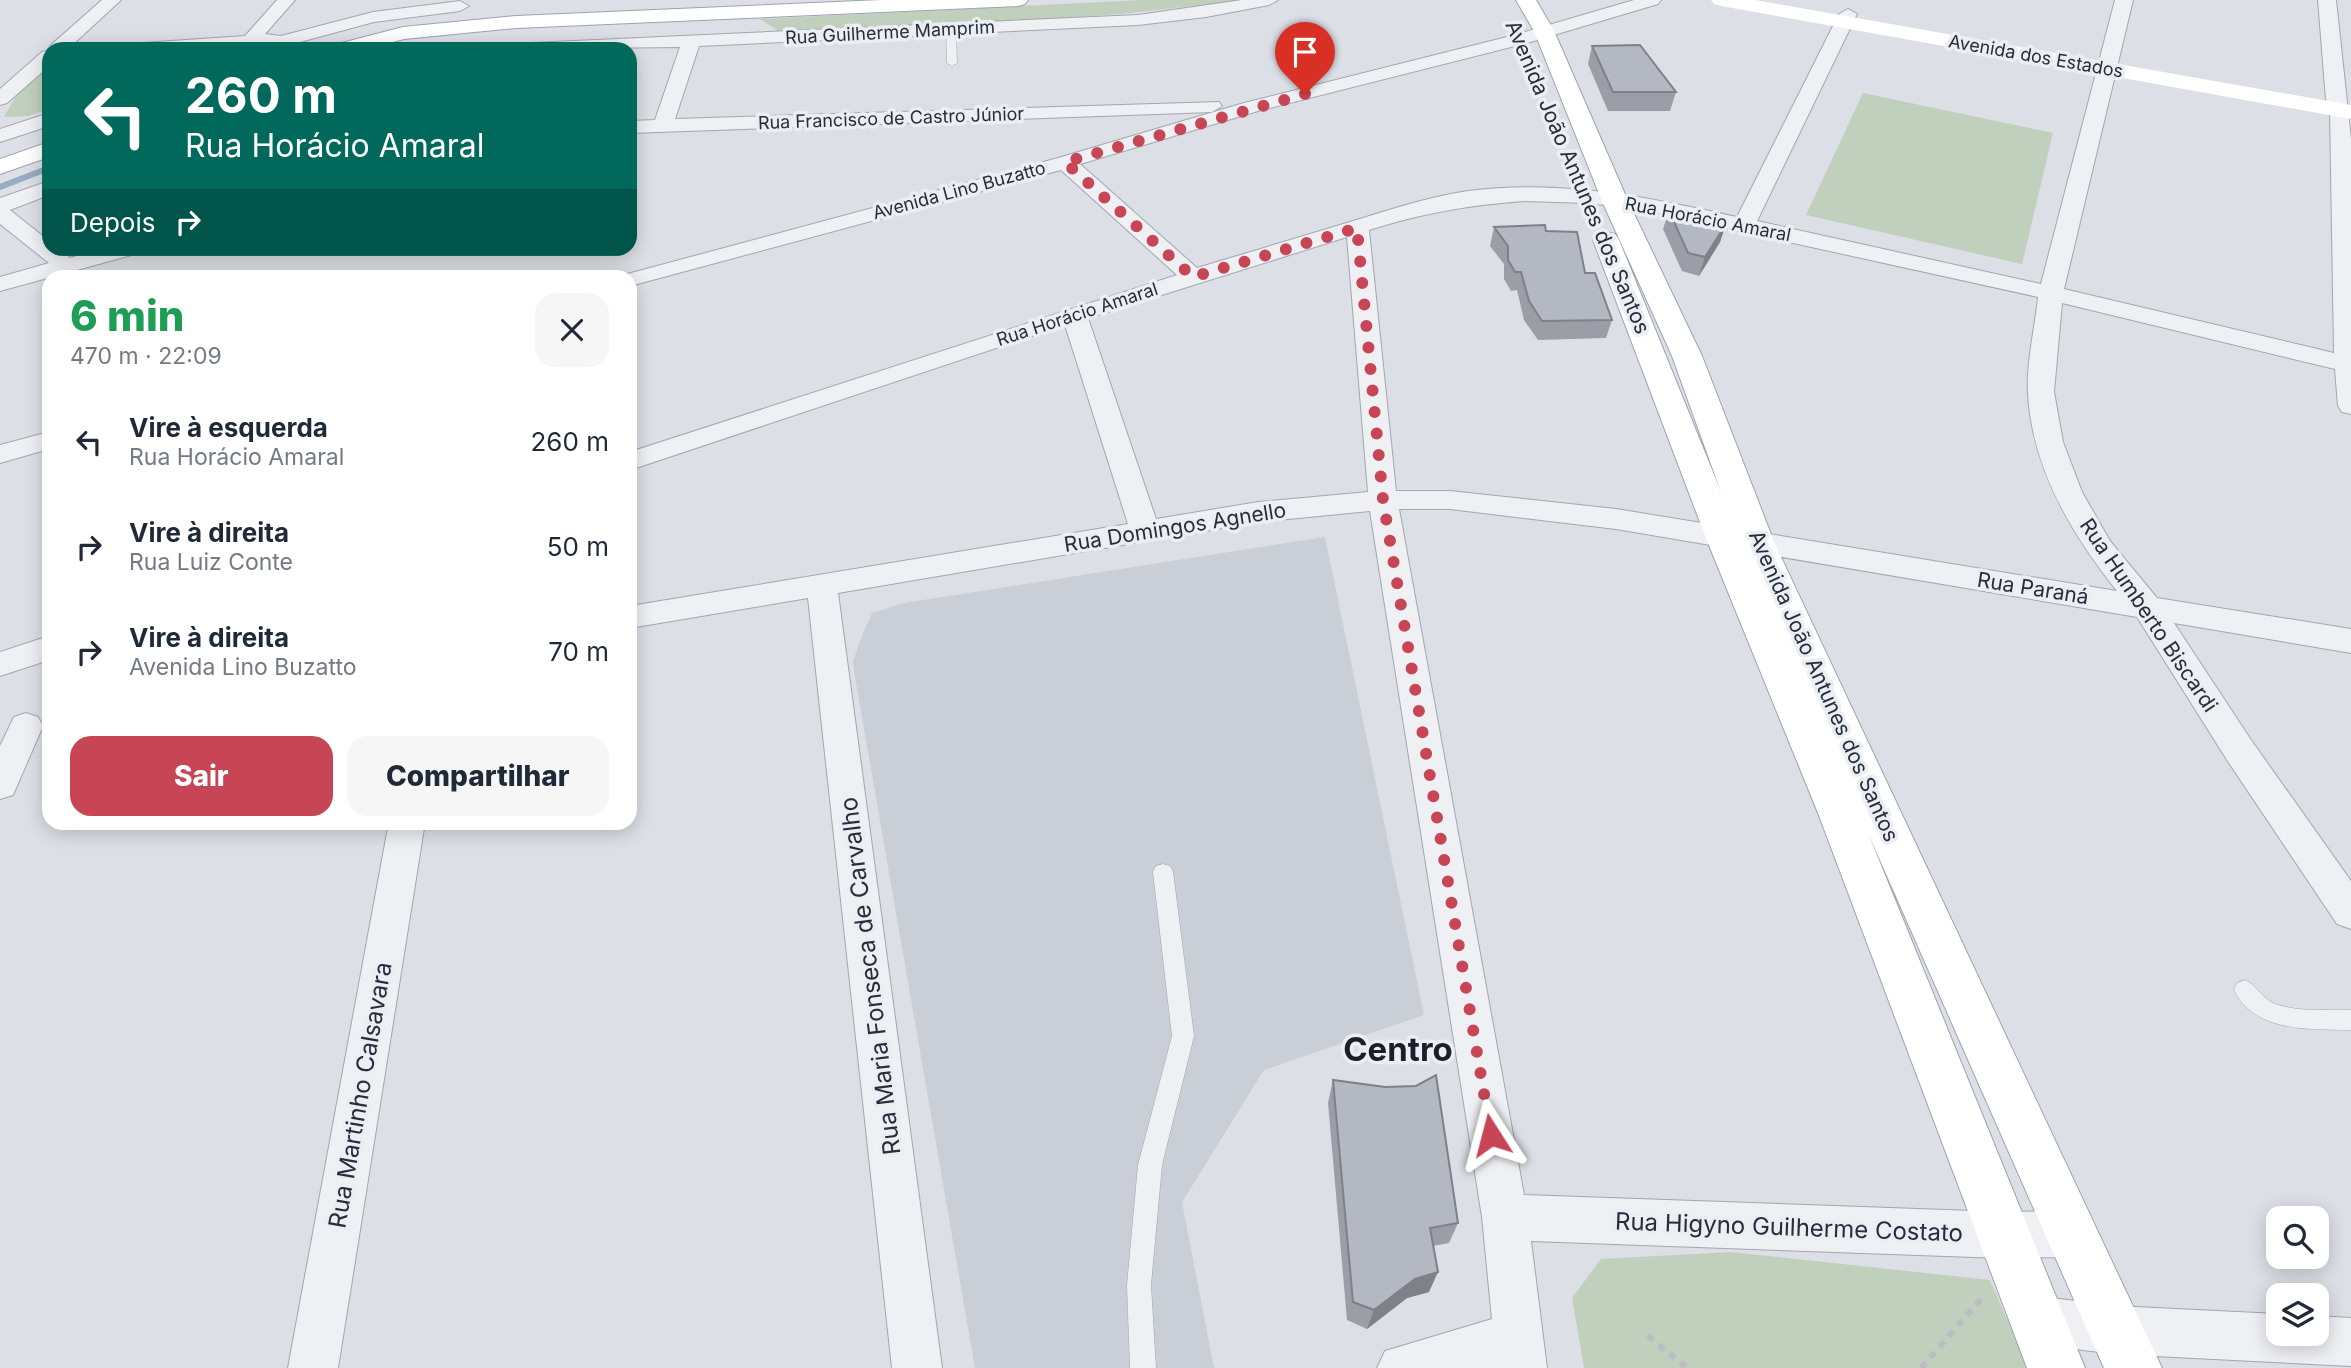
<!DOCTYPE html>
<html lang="pt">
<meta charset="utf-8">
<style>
:root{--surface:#fff;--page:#f6f6f7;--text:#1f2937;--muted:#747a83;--accent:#c74554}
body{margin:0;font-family:Inter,sans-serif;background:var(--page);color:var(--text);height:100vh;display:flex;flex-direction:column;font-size:26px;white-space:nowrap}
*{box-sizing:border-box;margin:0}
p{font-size:23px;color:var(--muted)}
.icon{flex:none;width:38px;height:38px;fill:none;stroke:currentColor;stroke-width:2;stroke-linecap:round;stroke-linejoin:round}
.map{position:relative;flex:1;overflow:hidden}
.details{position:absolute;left:42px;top:270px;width:595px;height:560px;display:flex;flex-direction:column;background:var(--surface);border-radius:21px;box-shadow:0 4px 18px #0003}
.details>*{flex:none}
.guide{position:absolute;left:42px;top:42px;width:595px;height:214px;border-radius:21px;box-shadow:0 4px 18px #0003;background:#00695c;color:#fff;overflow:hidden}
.tools{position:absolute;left:2266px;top:1206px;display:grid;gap:14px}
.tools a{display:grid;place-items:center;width:63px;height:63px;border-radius:14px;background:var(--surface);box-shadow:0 4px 18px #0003;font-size:35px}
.pin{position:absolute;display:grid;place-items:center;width:60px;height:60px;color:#fff;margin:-72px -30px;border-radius:50% 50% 50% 0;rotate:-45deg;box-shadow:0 0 7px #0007}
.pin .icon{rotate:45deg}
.me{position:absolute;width:77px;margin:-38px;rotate:351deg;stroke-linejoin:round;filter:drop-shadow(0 0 5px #0008)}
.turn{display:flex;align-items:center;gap:24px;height:147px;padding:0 28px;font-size:32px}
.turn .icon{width:91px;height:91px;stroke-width:2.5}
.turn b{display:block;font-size:49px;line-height:60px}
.then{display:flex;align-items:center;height:66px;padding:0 28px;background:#0003;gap:14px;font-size:26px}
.round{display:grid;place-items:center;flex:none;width:74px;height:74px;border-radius:21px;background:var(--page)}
.headline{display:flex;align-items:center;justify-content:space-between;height:119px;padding:0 28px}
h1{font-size:42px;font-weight:800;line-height:52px;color:#1e9e55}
.cta{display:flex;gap:14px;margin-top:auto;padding:14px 28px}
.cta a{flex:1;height:80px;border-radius:21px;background:var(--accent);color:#fff;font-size:28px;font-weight:800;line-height:80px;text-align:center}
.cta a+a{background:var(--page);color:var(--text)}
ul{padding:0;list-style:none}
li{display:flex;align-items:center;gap:21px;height:105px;padding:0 28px}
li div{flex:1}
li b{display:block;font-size:26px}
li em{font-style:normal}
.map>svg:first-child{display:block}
.built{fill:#caced7}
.green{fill:#c1cfbd}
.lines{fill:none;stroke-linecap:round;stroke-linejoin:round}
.stream{stroke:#98acc4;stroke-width:6}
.service-casing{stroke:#a2a6af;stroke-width:1}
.minor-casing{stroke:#a2a6af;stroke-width:2}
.primary-casing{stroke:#9ca3b1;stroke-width:2}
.path{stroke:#babdc4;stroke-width:6;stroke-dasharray:7 7;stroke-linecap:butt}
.service{fill:#eef0f4;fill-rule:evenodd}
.minor{fill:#eef0f4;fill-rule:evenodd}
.secondary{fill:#fff;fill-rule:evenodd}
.primary{fill:#fff;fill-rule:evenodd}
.wall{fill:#9b9ea7}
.shaded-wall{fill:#7e8188}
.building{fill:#b4b8c2;stroke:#7e8188;stroke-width:2}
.route{stroke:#c74554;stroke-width:12;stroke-dasharray:0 21.6}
.labels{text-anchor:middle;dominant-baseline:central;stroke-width:7;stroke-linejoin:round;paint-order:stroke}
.far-street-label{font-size:18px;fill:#272d3b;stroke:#ebeef3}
.street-label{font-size:21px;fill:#272d3b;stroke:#ebeef3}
.near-street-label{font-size:24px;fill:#272d3b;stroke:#ebeef3}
.near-district-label{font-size:33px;font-weight:bold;fill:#191f2b;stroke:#ebeef3}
</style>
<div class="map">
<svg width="2351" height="1368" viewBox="0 0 2351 1368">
<rect width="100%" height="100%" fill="#dcdfe5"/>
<path class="built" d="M1325,537L1424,1015L1264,1070L1182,1202L1214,1368H975L854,671L853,661L864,631L872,613L904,603Z"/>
<g class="green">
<path d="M1143,0H1244L1131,13L1016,22L778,31L760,19Z"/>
<path d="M49,67V109L28,116L4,117C14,98 29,76 49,67Z"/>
<path d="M1863,93L2053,133L2022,264L1806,215Z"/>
<path d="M1731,1252L1990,1280L2028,1368H1584L1572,1298L1601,1259Z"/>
</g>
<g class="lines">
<path class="stream" d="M0,187L49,168"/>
<defs>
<g id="service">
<path d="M951,26L956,29L957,63L952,66L947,63L946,29Z"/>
<path d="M1163,864L1170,866L1173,872L1194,1036L1162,1165L1151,1285L1156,1368H1130L1127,1285L1138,1165L1172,1036L1153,872L1156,866Z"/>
<path d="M2245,980C2256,985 2261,996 2271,1002C2294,1013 2326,1009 2351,1010V1030C2311,1029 2254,1033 2234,990L2237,983Z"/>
</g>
<g id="minor">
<path d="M102,0H121L68,49H49V66L7,103L0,105V89L42,52L49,50L48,49L51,45Z"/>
<path d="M277,0H295L265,34L281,36L373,12L460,1L469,6L460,11L374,22L274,49H244L246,46L118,49L127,44L245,36Z"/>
<path d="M1242,0H1278L1269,5L1206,17L1138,25L699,46L675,119L1219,102L1222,106L1212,112L630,133V121L655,120L680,47L500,49L509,44L1138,15Z"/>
<path d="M1634,0H1661L1658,4L1527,43L1258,111L1080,164L1197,268C1248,253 1299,237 1350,222C1389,210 1428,197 1468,191C1560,179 1648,197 1737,217L1839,14L1848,9L1857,14L1757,221L2041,284L2115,0H2133L2064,289L2334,353L2330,110L2326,100L2318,0H2336L2351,139V414L2342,412L2338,406L2335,369L2062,303L2054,392L2063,442L2082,492L2110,541L2157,598L2351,629V653L2174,623L2251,740L2351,881V929L2337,924L2227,760L2137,617L1616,529L1450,509H1399L1524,1195L2002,1212L2073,1211L2089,1218L2096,1234L2089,1250L2073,1257L2002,1258L1531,1241L1547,1368H1377L1385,1351L1492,1319L1482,1217L1370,511L1258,522L838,593L942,1368H892L808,598L630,628V606L1128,524L1065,325L630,470V452L1177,275L1061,170L630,286V276H620L1058,158L1244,103L1515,35ZM1525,201L1588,203L1639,209L2038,297C2035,328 2026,363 2028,394C2032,468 2072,535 2117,591L1616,509L1450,491H1396L1369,230C1424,213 1468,205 1525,201ZM1347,237L1368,492L1258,502L1156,519L1088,318Z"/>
<path d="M49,113V126L0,142V129Z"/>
<path d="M49,181V195L10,210L49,241V248H59L70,258L103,248H142L139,253L0,291V277L49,263L0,224V198Z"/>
<path d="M49,432V449L0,463V445Z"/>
<path d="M49,636V660L0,676V652Z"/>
<path d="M26,713L38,717L43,726L13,795L0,799V746L14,717Z"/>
<path d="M389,822H425L338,1368H288Z"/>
<path d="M2036,1296L2115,1306L2278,1314V1334H2317V1316L2351,1318V1366L2115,1354L2036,1344L2019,1337L2012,1320L2019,1303Z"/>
</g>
<g id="primary">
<path d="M881,0H1028L1025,4L1018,6L516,28L404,39L366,49H330L334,45L403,27L516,16Z"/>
<path d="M1516,0H1536L1554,31L1628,201L1702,356L1774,542L2162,1368H2104L1868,833L2085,1368H2027L1818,813L1706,538L1593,240L1597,234L1606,232L1615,234L1619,240L1721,492L1672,356L1602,201L1534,31Z"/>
<path d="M49,142V157L0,174V159Z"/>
</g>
</defs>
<use href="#service" class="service-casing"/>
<use href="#minor" class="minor-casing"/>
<use href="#primary" class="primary-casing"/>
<g class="path">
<path d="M1648,1336L1687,1368"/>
<path d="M1921,1368L1983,1297"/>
</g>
<use href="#service" class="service"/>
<use href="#minor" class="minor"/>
<path class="secondary" d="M1711,0H1755L2351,105V119L1721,6L1714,4Z"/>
<use href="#primary" class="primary"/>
</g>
<g class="wall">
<path d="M1592,46L1676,92L1670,111H1608L1588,64Z"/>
<path d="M1669,211L1726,224L1720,242L1699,276L1682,271L1663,229Z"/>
<path d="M1494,227L1546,231L1585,273L1612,320L1606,338L1538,340L1524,320L1517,290L1511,291L1504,279V264L1490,246Z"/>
<path d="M1333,1080L1458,1223L1449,1243L1433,1246L1429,1292L1407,1298L1367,1329L1347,1320L1328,1103Z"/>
</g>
<g class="shaded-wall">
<path d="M1726,224L1720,242L1699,276L1705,257Z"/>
<path d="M1438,1272L1429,1292L1407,1298L1367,1329L1374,1310L1415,1279Z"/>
</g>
<g class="building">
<path d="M1640,45L1676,92H1613L1592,46Z"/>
<path d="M1669,211L1726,224L1705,257L1688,253Z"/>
<path d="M1545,225L1546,231L1577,232L1585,273H1595L1612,320L1542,321L1529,301L1521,272H1515L1508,260V246L1494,227Z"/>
<path d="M1436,1075L1458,1223L1430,1228L1438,1272L1415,1279L1374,1310L1353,1302L1333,1080L1385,1087L1416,1086Z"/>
</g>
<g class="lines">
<path class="route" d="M1305,94L1065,162L1193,277L1357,228L1383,500L1491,1135"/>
</g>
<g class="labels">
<g class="far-street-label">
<text transform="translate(890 32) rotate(-3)">Rua Guilherme Mamprim</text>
<text transform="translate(2036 56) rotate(10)">Avenida dos Estados</text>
<text transform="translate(891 118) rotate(-2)">Rua Francisco de Castro Júnior</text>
<text transform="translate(959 190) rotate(-15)">Avenida Lino Buzatto</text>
<text transform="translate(1708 219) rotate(11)">Rua Horácio Amaral</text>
<text transform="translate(1077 314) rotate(-18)">Rua Horácio Amaral</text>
</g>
<g class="street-label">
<text transform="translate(1578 177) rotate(67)">Avenida João Antunes dos Santos</text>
<text transform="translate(1175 527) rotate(-9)">Rua Domingos Agnello</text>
<text transform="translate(2033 588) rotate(9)">Rua Paraná</text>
<text transform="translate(2149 615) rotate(56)">Rua Humberto Biscardi</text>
<text transform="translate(1824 686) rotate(66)">Avenida João Antunes dos Santos</text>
</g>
<g class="near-street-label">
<text transform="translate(870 976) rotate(-97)">Rua Maria Fonseca de Carvalho</text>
<text transform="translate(360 1095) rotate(-80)">Rua Martinho Calsavara</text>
<text transform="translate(1789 1227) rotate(2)">Rua Higyno Guilherme Costato</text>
</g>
<g class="near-district-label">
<text x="1398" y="1049">Centro</text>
</g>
</g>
</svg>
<div class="tools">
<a><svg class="icon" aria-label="search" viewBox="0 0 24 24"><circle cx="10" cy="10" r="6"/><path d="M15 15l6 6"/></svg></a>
<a><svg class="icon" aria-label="layers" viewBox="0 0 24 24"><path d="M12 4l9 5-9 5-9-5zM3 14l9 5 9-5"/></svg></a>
</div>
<div class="pin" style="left:1305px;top:94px;background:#d93025"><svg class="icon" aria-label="arrive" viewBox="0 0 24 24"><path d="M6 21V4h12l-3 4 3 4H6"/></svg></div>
<svg class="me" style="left:1491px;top:1135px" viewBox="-20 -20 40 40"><path d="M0-17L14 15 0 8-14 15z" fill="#c74554" stroke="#fff" stroke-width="4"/></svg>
<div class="guide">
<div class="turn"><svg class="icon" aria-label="left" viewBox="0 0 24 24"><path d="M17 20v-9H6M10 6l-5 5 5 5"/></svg><div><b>260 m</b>Rua Horácio Amaral</div></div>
<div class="then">Depois<svg class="icon" aria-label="right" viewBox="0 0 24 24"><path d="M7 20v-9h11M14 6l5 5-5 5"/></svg></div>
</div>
<section class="details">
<div class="headline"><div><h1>6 min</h1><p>470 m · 22:09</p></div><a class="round"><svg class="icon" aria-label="close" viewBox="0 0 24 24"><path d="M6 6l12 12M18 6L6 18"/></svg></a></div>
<ul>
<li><svg class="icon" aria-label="left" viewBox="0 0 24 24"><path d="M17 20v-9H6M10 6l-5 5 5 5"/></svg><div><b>Vire à esquerda</b><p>Rua Horácio Amaral</p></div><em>260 m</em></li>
<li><svg class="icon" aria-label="right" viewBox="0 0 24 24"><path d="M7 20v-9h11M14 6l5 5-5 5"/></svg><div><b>Vire à direita</b><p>Rua Luiz Conte</p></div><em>50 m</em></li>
<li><svg class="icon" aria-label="right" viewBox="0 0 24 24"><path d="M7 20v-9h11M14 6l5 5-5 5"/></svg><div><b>Vire à direita</b><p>Avenida Lino Buzatto</p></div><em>70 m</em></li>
</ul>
<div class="cta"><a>Sair</a><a>Compartilhar</a></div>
</section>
</div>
